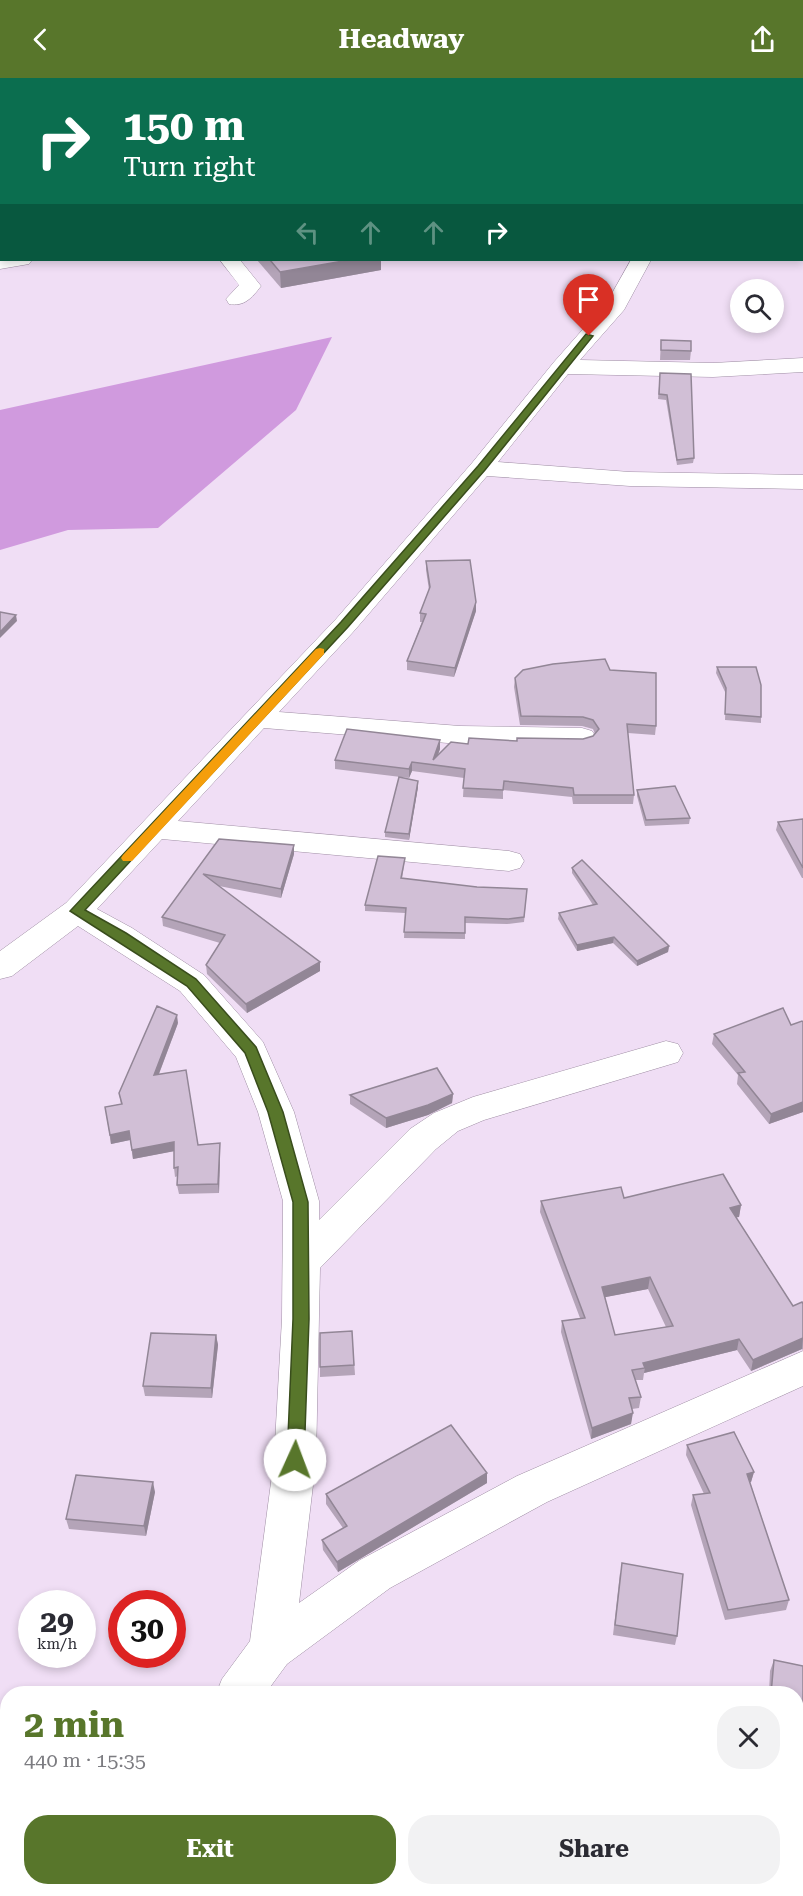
<!DOCTYPE html>
<meta charset="utf-8">
<style>
:root{--surface:#fff;--page:#f2f2f3;--text:#2b2b33;--muted:#7c7c81;--accent:#58762b}
body{margin:0;font-family:"Roboto Serif",serif;background:var(--page);color:var(--text);height:100vh;display:flex;flex-direction:column;font-size:22px;white-space:nowrap}
*{box-sizing:border-box;margin:0}
p{font-size:20px;color:var(--muted)}
.icon{flex:none;width:33px;height:33px;fill:none;stroke:currentColor;stroke-width:2;stroke-linecap:round;stroke-linejoin:round}
.map{position:relative;flex:1;overflow:hidden}
.drawer{position:absolute;left:0px;top:1608px;width:804px;height:210px;display:flex;flex-direction:column;background:var(--surface);border-radius:24px 24px 0 0;box-shadow:0 3px 9px #0003}
.drawer>*{flex:none}
.banner{position:absolute;left:0px;top:0px;width:804px;height:183px;box-shadow:0 3px 9px #0003;background:#0b6e4f;color:#fff;overflow:hidden}
.controls{position:absolute;left:730px;top:201px;display:grid;gap:12px}
.controls a{display:grid;place-items:center;width:54px;height:54px;border-radius:50%;background:var(--surface);box-shadow:0 3px 9px #0003;font-size:30px}
.speed{position:absolute;left:18px;top:1512px;display:flex;gap:12px;font-size:30px;font-weight:700;text-align:center}
.speed>*{display:grid;place-content:center;width:78px;height:78px;border-radius:50%;background:var(--surface);box-shadow:0 3px 9px #0003;line-height:1}
.speed small{font-size:15px;font-weight:400}
.speed .limit{border:9px solid #d22;background:#fff;color:#111}
.pin{position:absolute;display:grid;place-items:center;width:51px;height:51px;color:#fff;margin:-62px -26px;border-radius:50% 50% 50% 0;rotate:-45deg;box-shadow:0 0 6px #0007}
.pin .icon{rotate:45deg}
.me{position:absolute;width:66px;margin:-33px;rotate:2deg;stroke-linejoin:round;filter:drop-shadow(0 0 4px #0008)}
.turn{display:flex;align-items:center;gap:21px;height:126px;padding:0 24px;font-size:27px}
.turn .icon{width:78px;height:78px;stroke-width:2.5}
.turn b{display:block;font-size:42px;line-height:51px}
.lanes{display:flex;align-items:center;height:57px;padding:0 24px;background:#0003;justify-content:center;gap:30px;direction:ltr}
.lanes .off{opacity:.35}
.round{display:grid;place-items:center;flex:none;width:63px;height:63px;border-radius:24px;background:var(--page)}
.summary{display:flex;align-items:center;justify-content:space-between;height:102px;padding:0 24px}
h1{font-size:36px;font-weight:700;line-height:45px;color:var(--accent)}
.action{display:flex;gap:12px;margin-top:auto;padding:12px 24px}
.action a{flex:1;height:69px;border-radius:24px;background:var(--accent);color:#fff;font-size:24px;font-weight:700;line-height:69px;text-align:center}
.action a+a{background:var(--page);color:var(--text)}
header{display:flex;justify-content:space-between;align-items:center;height:78px;padding:0 24px;background:var(--accent);color:#fff;font-size:27px;font-weight:700}
.map>svg:first-child{display:block}
.forest{fill:#d09ade}
.lines{fill:none;stroke-linecap:round;stroke-linejoin:round}
.minor-casing{stroke:#9e8da3;stroke-width:1}
.minor{fill:#fff;fill-rule:evenodd}
.wall{fill:#b4a4b8;fill-rule:evenodd}
.shaded-wall{fill:#928696}
.building{fill:#d1bfd6;stroke:#928696;stroke-width:1.5;fill-rule:evenodd}
.route{fill:#58762b;stroke:#394d1c;stroke-width:1.5}
.slow{fill:#f59e0b}
</style>
<header><svg class="icon" aria-label="back" viewBox="0 0 24 24"><path d="M15 5l-7 7 7 7"/></svg>Headway<svg class="icon" aria-label="share" viewBox="0 0 24 24"><path d="M12 15V3M7 8l5-5 5 5M5 13v7h14v-7"/></svg></header>
<div class="map">
<svg width="803" height="1818" viewBox="0 0 803 1818">
<rect width="100%" height="100%" fill="#f0def5"/>
<path class="forest" d="M332,259L296,332L158,450L68,452L0,472V332Z"/>
<g class="lines">
<defs>
<g id="minor">
<rect x="547" y="0" width="18" height="2"/>
<rect x="802" y="34" width="1" height="10"/>
<path d="M0,126H2V141L0,140Z"/>
<rect x="802" y="147" width="1" height="12"/>
<path d="M0,179L2,182H32L29,186L0,191Z"/>
<path d="M220,182H240L261,208C252,220 244,229 229,226L226,221L239,207Z"/>
<path d="M631,182H651L624,232L580,282L713,285L803,280V294L713,299L568,296L498,384L630,394L803,397V411L630,408L487,398L354,553L279,634L460,648L582,650L592,653L596,659L592,665L582,668L460,666L264,650L178,743L509,773L520,776L524,783L520,790L509,793L162,761L97,831L132,850L204,897L263,964L294,1034L319,1123V1142L410,1051L434,1035L473,1019L666,963L678,966L683,975L678,984L484,1042L458,1053L436,1071L320,1190L316,1382L299,1525L360,1482L517,1398L803,1273V1308L547,1424L390,1510L287,1586L265,1616H216L222,1601L250,1563L274,1382L282,1241L283,1123L258,1034L236,979L180,913L78,848L12,898L0,901V873L66,825L336,541L472,385L554,284L607,224Z"/>
<path d="M119,1810H167L164,1818H116Z"/>
</g>
</defs>
<use href="#minor" class="minor-casing"/>
<use href="#minor" class="minor"/>
</g>
<g class="wall">
<path d="M670,0H790L792,2H672Z"/>
<path d="M257,182H381V192L281,210Z"/>
<path d="M661,262L691,273L690,282H660Z"/>
<path d="M660,295L694,380L693,385L677,387L666,322L658,321Z"/>
<path d="M426,483L476,524V533L454,599L407,592V583L422,544H420V535L429,512L426,492Z"/>
<path d="M717,589L761,639V645L725,642L726,616L716,595Z"/>
<path d="M610,592L656,648L655,657L628,655L634,717L633,726H573L572,719L503,712V721L463,719L464,700L412,693L409,700L335,691V682L440,671L438,677L468,666L583,661L593,658L595,656L593,651L582,648L520,647L514,609L515,600Z"/>
<path d="M418,709L409,762L385,759V754Z"/>
<path d="M637,712L690,740L689,746L645,748L637,718Z"/>
<path d="M803,741V800H802L776,752L778,744Z"/>
<path d="M219,761L294,767V776L281,820L219,808L320,893L247,935L207,896L206,887L220,865L163,848L162,839Z"/>
<path d="M405,780L402,801L477,809L527,811L524,844L507,846L465,845V861L404,860L405,835L365,833V827Z"/>
<path d="M572,790L669,868L668,874L637,888L613,865L577,873L558,841L559,835L593,827L572,795Z"/>
<path d="M803,944V1034L769,1046L737,1006L738,997L712,966L714,956L791,947Z"/>
<path d="M178,945L159,996L198,1067L220,1074L219,1115L179,1116L177,1107L178,1098L175,1099L174,1090V1073L133,1081L130,1062L111,1066L105,1029L121,1026L119,1015Z"/>
<path d="M453,1016L452,1025L428,1037L386,1050L350,1026V1017Z"/>
<path d="M624,1120L741,1127L739,1139H736L793,1228L803,1226V1272L802,1271L751,1293L737,1272L644,1295L643,1302H635L641,1319L639,1330L632,1331L631,1346L591,1361L561,1254L562,1243L580,1240L540,1134L541,1123ZM648,1211L666,1249L615,1257L605,1219Z"/>
<path d="M352,1253L355,1297L320,1299V1289Z"/>
<path d="M216,1257L218,1267L212,1320L145,1318L143,1308Z"/>
<path d="M687,1367L754,1394L751,1404H750L789,1522L786,1532L725,1542L691,1427L693,1417L704,1416L686,1377Z"/>
<path d="M487,1405L338,1494L323,1472L322,1462L343,1450L326,1426V1416Z"/>
<path d="M155,1414L146,1458L69,1451L66,1441Z"/>
<path d="M620,1495L677,1558L675,1567L613,1557Z"/>
<path d="M774,1582L803,1588V1638L796,1637V1616H769L770,1593Z"/>
<path d="M0,1648L8,1649V1739L0,1738Z"/>
<path d="M188,1810H473L470,1818H203Z"/>
</g>
<g class="shaded-wall">
<path d="M349,182H381V192L281,210L280,194Z"/>
<path d="M476,524V533L454,599L455,590Z"/>
<path d="M16,537L17,543L0,560V554Z"/>
<path d="M440,662V671L434,687L433,682Z"/>
<path d="M412,684V693L409,700V691Z"/>
<path d="M418,703V709L409,762V756Z"/>
<path d="M294,767V776L281,820V811Z"/>
<path d="M614,859L613,865L577,873V867Z"/>
<path d="M669,868L668,874L637,888V883Z"/>
<path d="M320,884V893L247,935L246,926Z"/>
<path d="M177,937L178,945L155,1006L154,997Z"/>
<path d="M453,1016L452,1025L428,1037L386,1050V1040Z"/>
<path d="M803,1024V1034L769,1046L771,1036Z"/>
<path d="M129,1053L130,1062L111,1066L110,1057Z"/>
<path d="M174,1064L175,1073L133,1081L132,1072Z"/>
<path d="M220,1065V1074L219,1115L218,1106Z"/>
<path d="M741,1127L739,1139L728,1141L730,1130Z"/>
<path d="M650,1199L648,1211L601,1220L602,1209Z"/>
<path d="M216,1257L218,1267L212,1320L211,1310Z"/>
<path d="M803,1260L802,1271L751,1293L753,1282Z"/>
<path d="M739,1261L737,1272L644,1295L645,1290L643,1285Z"/>
<path d="M633,1335L631,1346L591,1361L592,1350Z"/>
<path d="M754,1394L751,1404L745,1406L747,1396Z"/>
<path d="M487,1395V1405L338,1494L337,1484Z"/>
<path d="M153,1404L155,1414L146,1458L144,1448Z"/>
<path d="M8,1660V1685L3,1682Z"/>
<path d="M469,1810H473L470,1818H466Z"/>
</g>
<g class="building">
<path d="M678,0H790L792,2H680Z"/>
<path d="M270,182H349L280,194Z"/>
<path d="M661,262L691,263V273L661,272Z"/>
<path d="M660,295L691,296L694,380L677,382L667,317L659,316Z"/>
<path d="M470,482L476,524L455,590L407,583L426,536L420,535L430,509L426,483Z"/>
<path d="M0,534L16,537L0,554Z"/>
<path d="M605,581L610,592L656,595V648L627,646L634,717H574L573,710L504,703L503,712L463,710L465,691L412,684L409,691L335,682L347,651L440,662L433,682L451,664L468,666L469,660L517,663V660L583,661L593,658L599,651L593,642L583,639L521,638L515,600L523,592L553,586Z"/>
<path d="M717,589H756L761,607V639L725,636L726,610Z"/>
<path d="M399,699L418,703L409,756L385,754Z"/>
<path d="M675,708L690,740L646,742L637,712Z"/>
<path d="M803,741V790L778,744Z"/>
<path d="M219,761L294,767L281,811L203,796L320,884L246,926L206,887L225,857L162,839Z"/>
<path d="M378,778L405,780L401,800L477,809L527,811L524,839L508,841L465,839V855L404,854L406,830L365,827Z"/>
<path d="M582,782L669,868L637,883L614,859L577,867L559,835L597,826L572,790Z"/>
<path d="M157,928L177,937L154,997L186,992L198,1067L220,1065L218,1106L177,1107L178,1089L174,1090V1064L132,1072L129,1053L110,1057L105,1029L122,1026L119,1015Z"/>
<path d="M783,930L791,947L802,943L803,944V1024L771,1036L738,995L745,994L714,956Z"/>
<path d="M437,990L453,1016L428,1027L386,1040L350,1017Z"/>
<path d="M723,1096L741,1127L730,1130L793,1228L802,1224L803,1226V1260L753,1282L739,1261L643,1285L645,1290L632,1292L641,1319L629,1320L633,1335L592,1350L562,1243L585,1240L541,1123L621,1109L624,1120ZM650,1199L673,1248L615,1257L602,1209Z"/>
<path d="M352,1253L354,1287L320,1289V1255Z"/>
<path d="M151,1255L216,1257L211,1310L143,1308Z"/>
<path d="M451,1347L487,1395L337,1484L322,1462L347,1448L326,1416Z"/>
<path d="M734,1354L754,1394L747,1396L789,1522L728,1532L693,1417L710,1415L687,1367Z"/>
<path d="M76,1397L153,1404L144,1448L66,1441Z"/>
<path d="M622,1485L683,1496L677,1558L615,1547Z"/>
<path d="M774,1582L803,1588V1626L796,1625V1616H771Z"/>
<path d="M0,1648L8,1649V1660L3,1682H8V1730H0Z"/>
<path d="M206,1810H469L466,1818H222Z"/>
<path d="M624,1811L652,1818H623Z"/>
</g>
<path class="route" d="M586,256L593,258L485,392L348,549L85,832L126,855L196,901L256,969L283,1034L308,1124L309,1241L304,1382L301,1387L295,1389L289,1387L287,1382L293,1241V1124L268,1034L245,975L187,908L70,833L341,544L478,388Z"/>
<path class="slow" d="M320,570L324,571V576L132,783H123L121,780L123,777L316,571Z"/>
</svg>
<div class="controls">
<a><svg class="icon" aria-label="search" viewBox="0 0 24 24"><circle cx="10" cy="10" r="6"/><path d="M15 15l6 6"/></svg></a>
</div>
<div class="speed"><div>29<small>km/h</small></div><div class="limit">30</div></div>
<div class="pin" style="left:589px;top:258px;background:#d93025"><svg class="icon" aria-label="arrive" viewBox="0 0 24 24"><path d="M6 21V4h12l-3 4 3 4H6"/></svg></div>
<svg class="me" style="left:295px;top:1382px" viewBox="-20 -20 40 40"><circle r="19" fill="#fff"/><path d="M0-13L10 11 0 6-10 11z" fill="#58762b"/></svg>
<div class="banner">
<div class="turn"><svg class="icon" aria-label="right" viewBox="0 0 24 24"><path d="M7 20v-9h11M14 6l5 5-5 5"/></svg><div><b>150 m</b>Turn right</div></div>
<div class="lanes"><svg class="icon off" aria-label="left" viewBox="0 0 24 24"><path d="M17 20v-9H6M10 6l-5 5 5 5"/></svg><svg class="icon off" aria-label="ahead" viewBox="0 0 24 24"><path d="M12 20V5M6 11l6-6 6 6"/></svg><svg class="icon off" aria-label="ahead" viewBox="0 0 24 24"><path d="M12 20V5M6 11l6-6 6 6"/></svg><svg class="icon" aria-label="right" viewBox="0 0 24 24"><path d="M7 20v-9h11M14 6l5 5-5 5"/></svg></div>
</div>
<section class="drawer">
<div class="summary"><div><h1>2 min</h1><p>440 m · 15:35</p></div><a class="round"><svg class="icon" aria-label="close" viewBox="0 0 24 24"><path d="M6 6l12 12M18 6L6 18"/></svg></a></div>
<div class="action"><a>Exit</a><a>Share</a></div>
</section>
</div>
